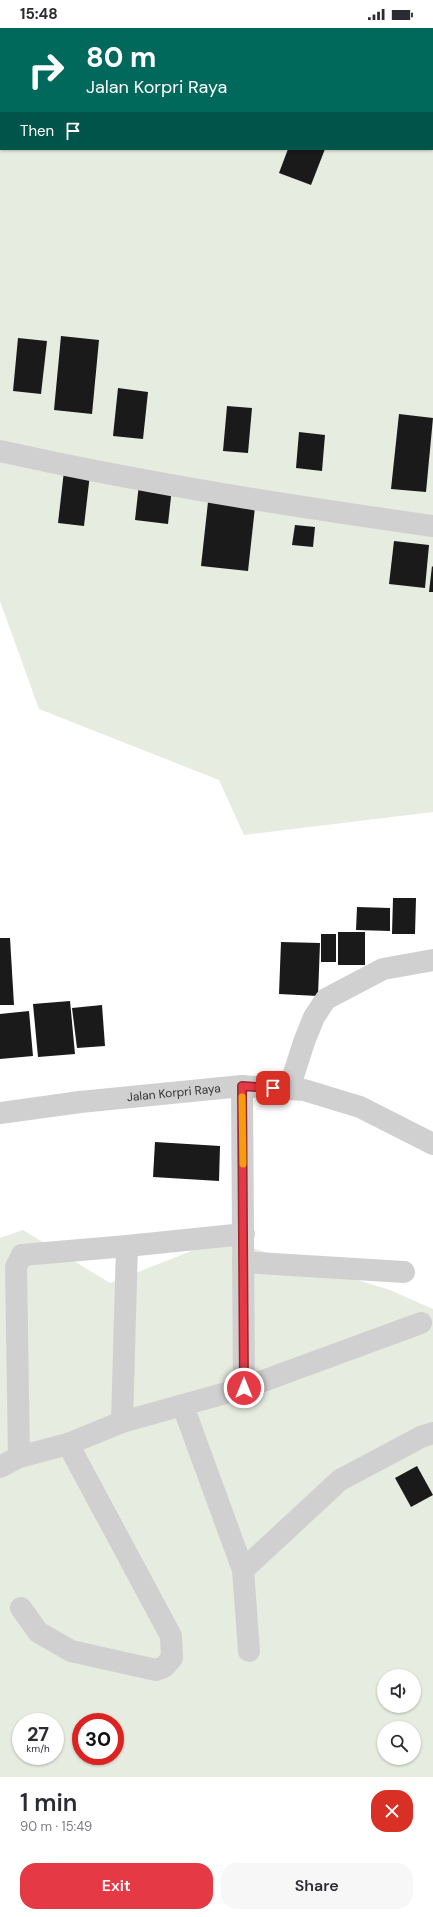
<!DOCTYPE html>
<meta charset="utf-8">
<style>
:root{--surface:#fff;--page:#f7f7f7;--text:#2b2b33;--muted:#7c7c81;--accent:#e63946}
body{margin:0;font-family:"DM Sans",sans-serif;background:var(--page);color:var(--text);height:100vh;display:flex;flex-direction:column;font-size:15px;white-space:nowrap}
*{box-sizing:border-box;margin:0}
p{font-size:13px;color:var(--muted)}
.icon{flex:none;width:22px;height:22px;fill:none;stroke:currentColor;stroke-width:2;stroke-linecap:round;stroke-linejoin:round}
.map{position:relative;height:1749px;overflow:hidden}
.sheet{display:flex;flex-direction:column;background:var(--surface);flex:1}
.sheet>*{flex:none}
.guide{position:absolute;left:0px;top:0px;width:433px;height:122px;box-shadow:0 1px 3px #0004;background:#00695c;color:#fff;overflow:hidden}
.tools{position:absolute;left:377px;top:1641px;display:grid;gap:8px}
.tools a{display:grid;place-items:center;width:44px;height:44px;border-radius:50%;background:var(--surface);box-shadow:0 1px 3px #0004;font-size:20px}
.speed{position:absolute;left:12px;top:1685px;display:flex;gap:8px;font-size:20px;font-weight:700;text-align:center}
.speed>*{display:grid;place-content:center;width:52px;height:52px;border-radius:50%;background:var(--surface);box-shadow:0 1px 3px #0004;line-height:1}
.speed small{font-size:10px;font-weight:400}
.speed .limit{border:6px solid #d22;background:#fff;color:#111}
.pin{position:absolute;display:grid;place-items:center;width:34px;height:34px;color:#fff;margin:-17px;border-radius:8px;box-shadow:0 2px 6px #0006}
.me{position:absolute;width:44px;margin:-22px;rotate:0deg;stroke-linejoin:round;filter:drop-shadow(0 0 3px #0008)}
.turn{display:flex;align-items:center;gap:14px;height:84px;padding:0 20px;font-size:18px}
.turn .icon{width:52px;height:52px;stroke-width:2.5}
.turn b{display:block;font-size:28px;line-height:34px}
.then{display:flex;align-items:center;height:38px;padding:0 20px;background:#0003;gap:8px;font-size:15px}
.round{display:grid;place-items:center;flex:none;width:42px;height:42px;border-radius:16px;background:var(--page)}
.head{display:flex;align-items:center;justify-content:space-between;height:68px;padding:0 20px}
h1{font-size:24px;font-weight:600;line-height:30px}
.button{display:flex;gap:8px;margin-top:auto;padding:8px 20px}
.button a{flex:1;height:46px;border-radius:16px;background:var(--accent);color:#fff;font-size:16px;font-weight:600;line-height:46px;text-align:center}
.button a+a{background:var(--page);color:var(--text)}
.status{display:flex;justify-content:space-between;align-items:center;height:28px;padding:0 20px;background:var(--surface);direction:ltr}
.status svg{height:11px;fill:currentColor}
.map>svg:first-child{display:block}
.green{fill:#e6ecdf;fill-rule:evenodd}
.building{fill:#1a1a1a}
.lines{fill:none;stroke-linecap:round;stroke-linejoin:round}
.street{stroke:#d0d0d0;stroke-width:22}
.route-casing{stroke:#96252e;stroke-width:10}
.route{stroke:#e63946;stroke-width:7}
.slow{stroke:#f59e0b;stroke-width:7}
.labels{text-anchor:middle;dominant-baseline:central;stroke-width:4;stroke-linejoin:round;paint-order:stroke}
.street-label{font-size:12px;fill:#333;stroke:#fff}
</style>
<div class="status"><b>15:48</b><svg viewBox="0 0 49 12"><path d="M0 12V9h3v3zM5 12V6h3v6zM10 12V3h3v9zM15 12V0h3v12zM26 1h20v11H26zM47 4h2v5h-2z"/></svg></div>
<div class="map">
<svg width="433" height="1749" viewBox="0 0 433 1749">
<rect width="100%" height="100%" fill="#fff"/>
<g class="green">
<path d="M3,0H129L121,1Z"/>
<path d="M149,0H433V784L244,807L219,752L39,681L0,573V105L1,121H432V1Z"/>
<path d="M23,1202L110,1255L222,1211L390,1262L433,1281V1749H0V1210ZM384,1648H414V1678H384ZM21,1694H55V1728H21ZM81,1694H115V1728H81ZM384,1700H414V1730H384Z"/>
</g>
<g class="building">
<path d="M288,121H325L311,157L279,145Z"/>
<path d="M61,308L99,312L92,386L54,382Z"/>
<path d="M18,310L47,313L41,366L13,363Z"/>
<path d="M118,360L148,364L143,411L113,408Z"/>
<path d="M227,378L252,380L248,425L223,423Z"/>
<path d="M399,386L433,390L426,464L391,461Z"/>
<path d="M299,404L325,407L322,443L296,440Z"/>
<path d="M64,443L90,446L84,498L58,495Z"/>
<path d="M139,456L172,460L168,496L135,492Z"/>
<path d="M208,474L255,479L248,543L201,538Z"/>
<path d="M295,497L315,499L313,519L292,517Z"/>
<path d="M394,513L429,517L425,560L389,556Z"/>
<path d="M432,538L433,539V564H429Z"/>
<path d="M393,870H416L415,906H392Z"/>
<path d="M357,879L390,880V903L356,902Z"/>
<rect x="338" y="904" width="27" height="33"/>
<rect x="321" y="906" width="15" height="28"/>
<path d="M0,910H10L14,977H0Z"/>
<path d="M281,914L320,915L318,968L279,966Z"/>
<path d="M70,973L75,1026L38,1029L33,976Z"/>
<path d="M102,977L105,1018L77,1020L72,980Z"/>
<path d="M29,983L33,1028L0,1031V986Z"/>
<path d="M155,1114L220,1118L219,1153L153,1149Z"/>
<path d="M417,1438L433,1467L411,1479L395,1450Z"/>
</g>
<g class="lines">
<g class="street">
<path d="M0,423C143,455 288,478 433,498"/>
<path d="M242,1058L244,1360"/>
<path d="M289,1061L304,1014L314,989L326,971L383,941L433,932"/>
<path id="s1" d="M0,1085L80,1074L242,1058L304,1062L360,1079L433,1116"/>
<path d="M243,1234L404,1244"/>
<path d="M183,1378L243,1542L249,1623"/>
<path d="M122,1394L127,1218"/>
<path d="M19,1429L16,1239L22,1227L127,1218L244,1206"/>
<path d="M0,1439L19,1429L68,1416L122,1394L244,1360L421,1295"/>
<path d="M243,1542L340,1452L421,1409L433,1405"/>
<path d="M21,1580L38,1604L71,1623L156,1642L164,1639L172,1630L171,1608L68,1416"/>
</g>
</g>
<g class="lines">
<defs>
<path id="route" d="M244,1360L242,1058L273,1060"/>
</defs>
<use href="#route" class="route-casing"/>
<use href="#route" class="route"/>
<path class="slow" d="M242,1069L243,1136"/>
</g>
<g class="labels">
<g class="street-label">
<text stroke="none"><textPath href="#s1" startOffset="175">Jalan Korpri Raya</textPath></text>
</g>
</g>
</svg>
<div class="tools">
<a><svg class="icon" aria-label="sound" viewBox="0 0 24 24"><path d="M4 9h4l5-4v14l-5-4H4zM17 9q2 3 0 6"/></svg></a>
<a><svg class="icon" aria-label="search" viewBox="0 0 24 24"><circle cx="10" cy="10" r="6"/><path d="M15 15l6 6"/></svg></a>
</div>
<div class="speed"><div>27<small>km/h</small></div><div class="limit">30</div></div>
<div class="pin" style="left:273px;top:1060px;background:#d93025"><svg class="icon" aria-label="arrive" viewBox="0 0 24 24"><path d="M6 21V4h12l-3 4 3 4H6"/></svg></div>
<svg class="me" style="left:244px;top:1360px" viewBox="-20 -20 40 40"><circle r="17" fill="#e63946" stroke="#fff" stroke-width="3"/><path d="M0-11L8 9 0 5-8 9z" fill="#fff"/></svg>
<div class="guide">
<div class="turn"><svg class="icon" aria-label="right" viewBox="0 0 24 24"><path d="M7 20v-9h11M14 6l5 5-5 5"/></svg><div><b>80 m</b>Jalan Korpri Raya</div></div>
<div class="then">Then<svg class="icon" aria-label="arrive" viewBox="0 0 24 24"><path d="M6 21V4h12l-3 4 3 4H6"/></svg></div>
</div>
</div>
<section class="sheet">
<div class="head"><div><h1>1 min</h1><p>90 m · 15:49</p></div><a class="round" style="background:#d93025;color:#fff"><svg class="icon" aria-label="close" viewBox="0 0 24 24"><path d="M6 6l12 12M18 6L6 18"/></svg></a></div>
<div class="button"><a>Exit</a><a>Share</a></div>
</section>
